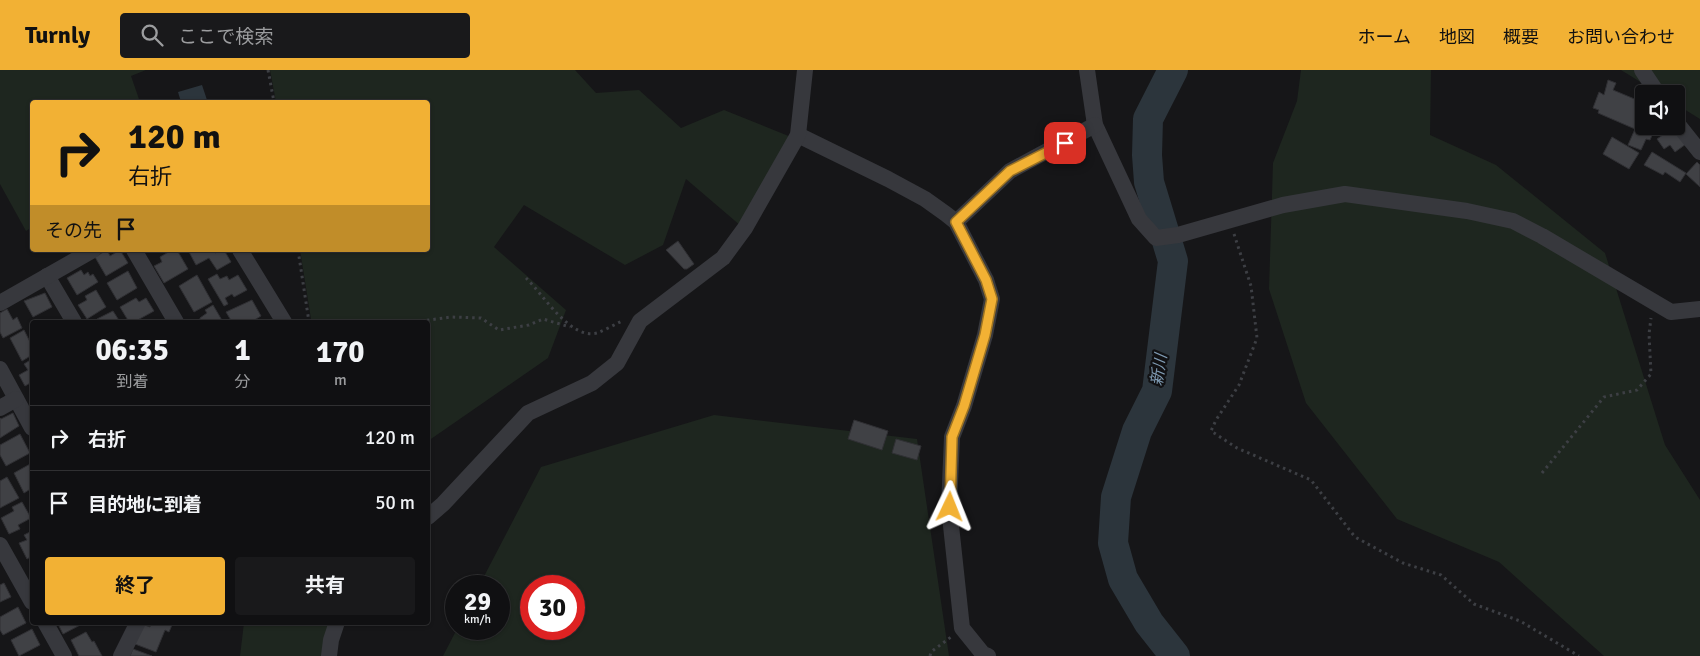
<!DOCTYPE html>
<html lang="ja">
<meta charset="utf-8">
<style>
:root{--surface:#101012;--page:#19191b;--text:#f1f3f6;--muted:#9c9d9f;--line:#303032;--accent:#f2b134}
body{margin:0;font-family:Signika,"Noto Sans JP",sans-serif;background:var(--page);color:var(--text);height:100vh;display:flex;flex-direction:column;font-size:19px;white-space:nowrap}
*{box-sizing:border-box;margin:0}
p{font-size:16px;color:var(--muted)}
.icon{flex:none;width:28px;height:28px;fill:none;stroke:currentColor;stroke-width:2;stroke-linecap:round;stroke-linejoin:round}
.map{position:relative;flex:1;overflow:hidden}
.panel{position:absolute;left:30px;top:250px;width:400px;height:305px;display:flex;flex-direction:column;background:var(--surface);border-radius:5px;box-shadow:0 1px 4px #0004,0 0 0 1px var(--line)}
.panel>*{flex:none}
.guide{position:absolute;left:30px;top:30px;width:400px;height:152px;border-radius:5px;box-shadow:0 1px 4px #0004,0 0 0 1px var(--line);background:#f2b134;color:#111;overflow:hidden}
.buttons{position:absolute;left:1635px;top:15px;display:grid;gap:10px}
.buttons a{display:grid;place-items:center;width:50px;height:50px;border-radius:5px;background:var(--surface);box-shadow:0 1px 4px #0004,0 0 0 1px var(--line);font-size:25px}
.speed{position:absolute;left:445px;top:505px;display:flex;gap:10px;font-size:25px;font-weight:700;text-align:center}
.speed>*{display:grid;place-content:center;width:65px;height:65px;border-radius:50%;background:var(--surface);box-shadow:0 1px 4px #0004,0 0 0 1px var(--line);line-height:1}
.speed small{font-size:12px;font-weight:400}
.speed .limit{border:8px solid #d22;background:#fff;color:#111}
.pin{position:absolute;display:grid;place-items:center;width:42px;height:42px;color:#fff;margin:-21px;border-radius:10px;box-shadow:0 2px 8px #0006}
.me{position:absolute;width:55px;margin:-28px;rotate:2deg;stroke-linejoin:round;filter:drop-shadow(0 0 4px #0008)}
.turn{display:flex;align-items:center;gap:18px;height:105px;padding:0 15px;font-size:22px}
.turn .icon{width:65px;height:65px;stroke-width:2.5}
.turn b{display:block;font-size:35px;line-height:42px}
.then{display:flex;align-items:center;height:48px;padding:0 15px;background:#0003;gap:10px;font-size:19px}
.eta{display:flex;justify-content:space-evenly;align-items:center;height:85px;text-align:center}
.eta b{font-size:30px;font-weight:700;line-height:35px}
.cta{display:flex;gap:10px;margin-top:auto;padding:10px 15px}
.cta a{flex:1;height:58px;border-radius:5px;background:var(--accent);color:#111;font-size:20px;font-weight:700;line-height:58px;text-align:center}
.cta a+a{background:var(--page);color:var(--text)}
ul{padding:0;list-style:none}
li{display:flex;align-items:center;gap:15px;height:65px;padding:0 15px;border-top:1px solid var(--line)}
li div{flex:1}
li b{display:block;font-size:19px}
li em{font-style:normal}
header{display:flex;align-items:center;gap:30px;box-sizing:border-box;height:70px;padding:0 25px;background:var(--accent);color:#111}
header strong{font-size:24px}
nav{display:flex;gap:28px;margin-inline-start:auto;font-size:18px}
.search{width:350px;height:45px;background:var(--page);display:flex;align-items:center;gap:12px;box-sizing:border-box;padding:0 18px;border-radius:5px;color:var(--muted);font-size:19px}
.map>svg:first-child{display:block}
.green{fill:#1e261f;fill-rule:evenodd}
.water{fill:#2c353c}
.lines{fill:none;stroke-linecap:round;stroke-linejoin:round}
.river{stroke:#2c353c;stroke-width:30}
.building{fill:#404145;stroke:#303034}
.path{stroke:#3d3f44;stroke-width:3;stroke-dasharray:2.5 4;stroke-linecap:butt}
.minor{stroke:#37383d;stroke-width:16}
.route-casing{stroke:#9d7322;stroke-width:12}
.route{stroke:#f2b134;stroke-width:9}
.labels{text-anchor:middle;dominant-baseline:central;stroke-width:4.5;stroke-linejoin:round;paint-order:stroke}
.water-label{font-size:16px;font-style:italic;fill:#7f9bb3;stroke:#111113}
</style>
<header>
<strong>Turnly</strong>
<div class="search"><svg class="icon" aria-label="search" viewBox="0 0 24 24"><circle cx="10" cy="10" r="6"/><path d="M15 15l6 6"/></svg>ここで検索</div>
<nav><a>ホーム</a><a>地図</a><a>概要</a><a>お問い合わせ</a></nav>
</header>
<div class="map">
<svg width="1700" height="586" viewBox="0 0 1700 586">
<rect width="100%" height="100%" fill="#161618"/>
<g class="green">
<path d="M0,0H146L131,6L140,32H32V157L26,161L0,114Z"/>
<path d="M270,0H575L596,23L639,20L681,58L724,40L791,67L741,156L686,109L663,175L625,195L524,135L494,177L566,240L548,288L428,371V252H347L311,249L300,180H428V32H276Z"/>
<path d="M1301,0H1431L1430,65L1496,95L1605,183L1665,375L1700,430V586H1604L1499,492L1397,449L1306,333L1269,219L1273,93L1297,31Z"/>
<path d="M1621,0H1700V49L1676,34V24H1660Z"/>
<path d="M714,345L917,369L949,586H443L457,559H499V516H479L541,397ZM531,516H574V559H531Z"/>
<path d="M244,553H333L328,586H240Z"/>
</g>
<path class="water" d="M202,15L207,30L181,32L178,22Z"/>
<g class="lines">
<path class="river" d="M1173,0L1148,49L1147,85L1149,112L1173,191L1157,321L1137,361L1116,427L1113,473L1123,509L1149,553L1175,586"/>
</g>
<g class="building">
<path d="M1608,10L1616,13L1613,20L1644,33V56H1656L1650,70L1646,69L1641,80L1628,75L1635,59L1598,43L1599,40L1593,38L1599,22L1604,25Z"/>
<path d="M1674,57L1686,74L1675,82L1670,75L1664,79L1657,69Z"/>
<path d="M1612,67L1639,83L1629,99L1603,84Z"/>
<path d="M1652,82L1686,103L1680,112L1665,102L1663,105L1644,95Z"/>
<path d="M1697,92L1700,95V117L1686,104Z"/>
<path d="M678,171L694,194L687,199H684L666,180Z"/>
<path d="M107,180L110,186L120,180L128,193L106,206L95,187Z"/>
<path d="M172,180H177L188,199L164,213L154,196L162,192L160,187Z"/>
<path d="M188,180H213L215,183L224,180L231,192L217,200L209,188L196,195Z"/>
<path d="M81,200L84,205L88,202L90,206L93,204L98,212L77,225L67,208Z"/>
<path d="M128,201L137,218L117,230L107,213Z"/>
<path d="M217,204L220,209L227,206L229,210L238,205L247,220L234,227L232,224L225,228L228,234L224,236L208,209Z"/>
<path d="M197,205L212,232L194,242L179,216Z"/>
<path d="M96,220L106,237L87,249L78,235L87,230L85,226Z"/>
<path d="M45,223L52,237L33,247L24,231Z"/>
<path d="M136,228L139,232L146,228L154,241L134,252H129L120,237Z"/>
<path d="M252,230L261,246L251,252H232L226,242Z"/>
<path d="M213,235L223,252H200V248L207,243L205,240Z"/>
<path d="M7,239L13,250L17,247L22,258L3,268L0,262V243Z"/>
<path d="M113,241L120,252H99L97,249Z"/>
<path d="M24,260L32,276V285L22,291L10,268Z"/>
<path d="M32,289V312L25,316L19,305L28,300L24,294Z"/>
<path d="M13,343L19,356L0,368V348L1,349Z"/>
<path d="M854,350L888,361L882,380L848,369Z"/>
<path d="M20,364L30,383L6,396L0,385V375Z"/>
<path d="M896,369L921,376L917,390L892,383Z"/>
<path d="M32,393V418L24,423L14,403Z"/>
<path d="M7,407L19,428L0,438V411Z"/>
<path d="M22,432L31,448L18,455L20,459L9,464L1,448L14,441L12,437Z"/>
<path d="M32,461V486L27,489L19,473L27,470L24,465Z"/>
<path d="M4,513L11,527L0,532V515Z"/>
<path d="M18,537L26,553L3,565L0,560V547Z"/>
<path d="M57,552H86L63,564Z"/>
<path d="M151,552L172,555L169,562L165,560L156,582L135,574L142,554L150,557Z"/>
<path d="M32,559L40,575L19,586L11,570Z"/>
<path d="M86,562L92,572L94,571L102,586H79L71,570Z"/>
<path d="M133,579L152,586H130Z"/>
</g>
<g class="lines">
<g class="path">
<path d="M268,0L274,32"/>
<path d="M1234,164L1251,216L1257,268L1239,315L1216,350L1211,361L1237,378L1311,410L1355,467L1403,493L1441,505L1474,534L1520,551L1579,586"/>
<path d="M298,180L309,252"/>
<path d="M526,208C543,224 570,270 597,263C605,260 614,255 622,251"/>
<path d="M414,252L451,247L481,248L499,260L529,255L543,249L570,257"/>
<path d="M1542,403L1604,327L1637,320L1651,304L1649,264L1651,248"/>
<path d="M930,586L931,582L951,567"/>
</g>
<g class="minor">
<path d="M1087,0L1095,55L1139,149L1156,168L1178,165L1283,135L1345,124L1467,141L1513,151L1542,166L1671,242L1700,239"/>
<path d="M1642,0L1658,24"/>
<path d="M1676,52L1700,82"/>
<path d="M798,65L888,109L925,129L946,144L956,152L986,210L992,229L985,265L964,336L952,367L949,437L962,558L983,584L988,586"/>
<path d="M956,152L1010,101L1095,55"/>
<path d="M134,180L176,252"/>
<path d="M240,180L284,252"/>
<path d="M47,206L74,252"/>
<path d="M0,233L93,180"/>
<path d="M0,299L32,358"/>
<path d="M0,338L16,329"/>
<path d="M428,447L443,434L528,343L592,313L617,293L640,251L723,188L745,158L798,65L805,0"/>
<path d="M0,475L32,532"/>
<path d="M45,552L64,586"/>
<path d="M121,586L138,552"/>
<path d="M329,586L331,570L337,552"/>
</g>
</g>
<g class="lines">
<defs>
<path id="route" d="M950,437L952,367L964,336L985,265L992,229L986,210L956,152L1010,101L1065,73"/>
</defs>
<use href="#route" class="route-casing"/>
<use href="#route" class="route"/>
</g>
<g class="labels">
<g class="water-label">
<text transform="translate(1159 300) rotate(-81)">新川</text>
</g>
</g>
</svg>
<div class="buttons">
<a><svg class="icon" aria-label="sound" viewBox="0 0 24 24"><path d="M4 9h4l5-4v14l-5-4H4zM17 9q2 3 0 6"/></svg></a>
</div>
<div class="speed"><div>29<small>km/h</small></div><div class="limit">30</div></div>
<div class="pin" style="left:1065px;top:73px;background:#d93025"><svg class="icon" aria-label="arrive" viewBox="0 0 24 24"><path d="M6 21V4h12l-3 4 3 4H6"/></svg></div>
<svg class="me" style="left:950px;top:437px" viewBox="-20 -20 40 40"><path d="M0-17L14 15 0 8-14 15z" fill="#f2b134" stroke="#fff" stroke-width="4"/></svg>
<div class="guide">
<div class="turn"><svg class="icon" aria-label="right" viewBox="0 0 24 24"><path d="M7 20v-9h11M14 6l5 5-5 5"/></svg><div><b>120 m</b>右折</div></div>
<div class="then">その先<svg class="icon" aria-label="arrive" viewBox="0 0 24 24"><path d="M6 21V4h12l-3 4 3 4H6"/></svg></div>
</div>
<section class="panel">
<div class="eta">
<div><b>06:35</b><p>到着</p></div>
<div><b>1</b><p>分</p></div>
<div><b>170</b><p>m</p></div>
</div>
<ul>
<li><svg class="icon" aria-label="right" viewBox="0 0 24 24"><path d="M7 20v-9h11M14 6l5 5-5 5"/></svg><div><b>右折</b></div><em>120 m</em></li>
<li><svg class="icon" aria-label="arrive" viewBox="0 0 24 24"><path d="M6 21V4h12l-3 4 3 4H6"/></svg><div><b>目的地に到着</b></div><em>50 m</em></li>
</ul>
<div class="cta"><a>終了</a><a>共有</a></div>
</section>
</div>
